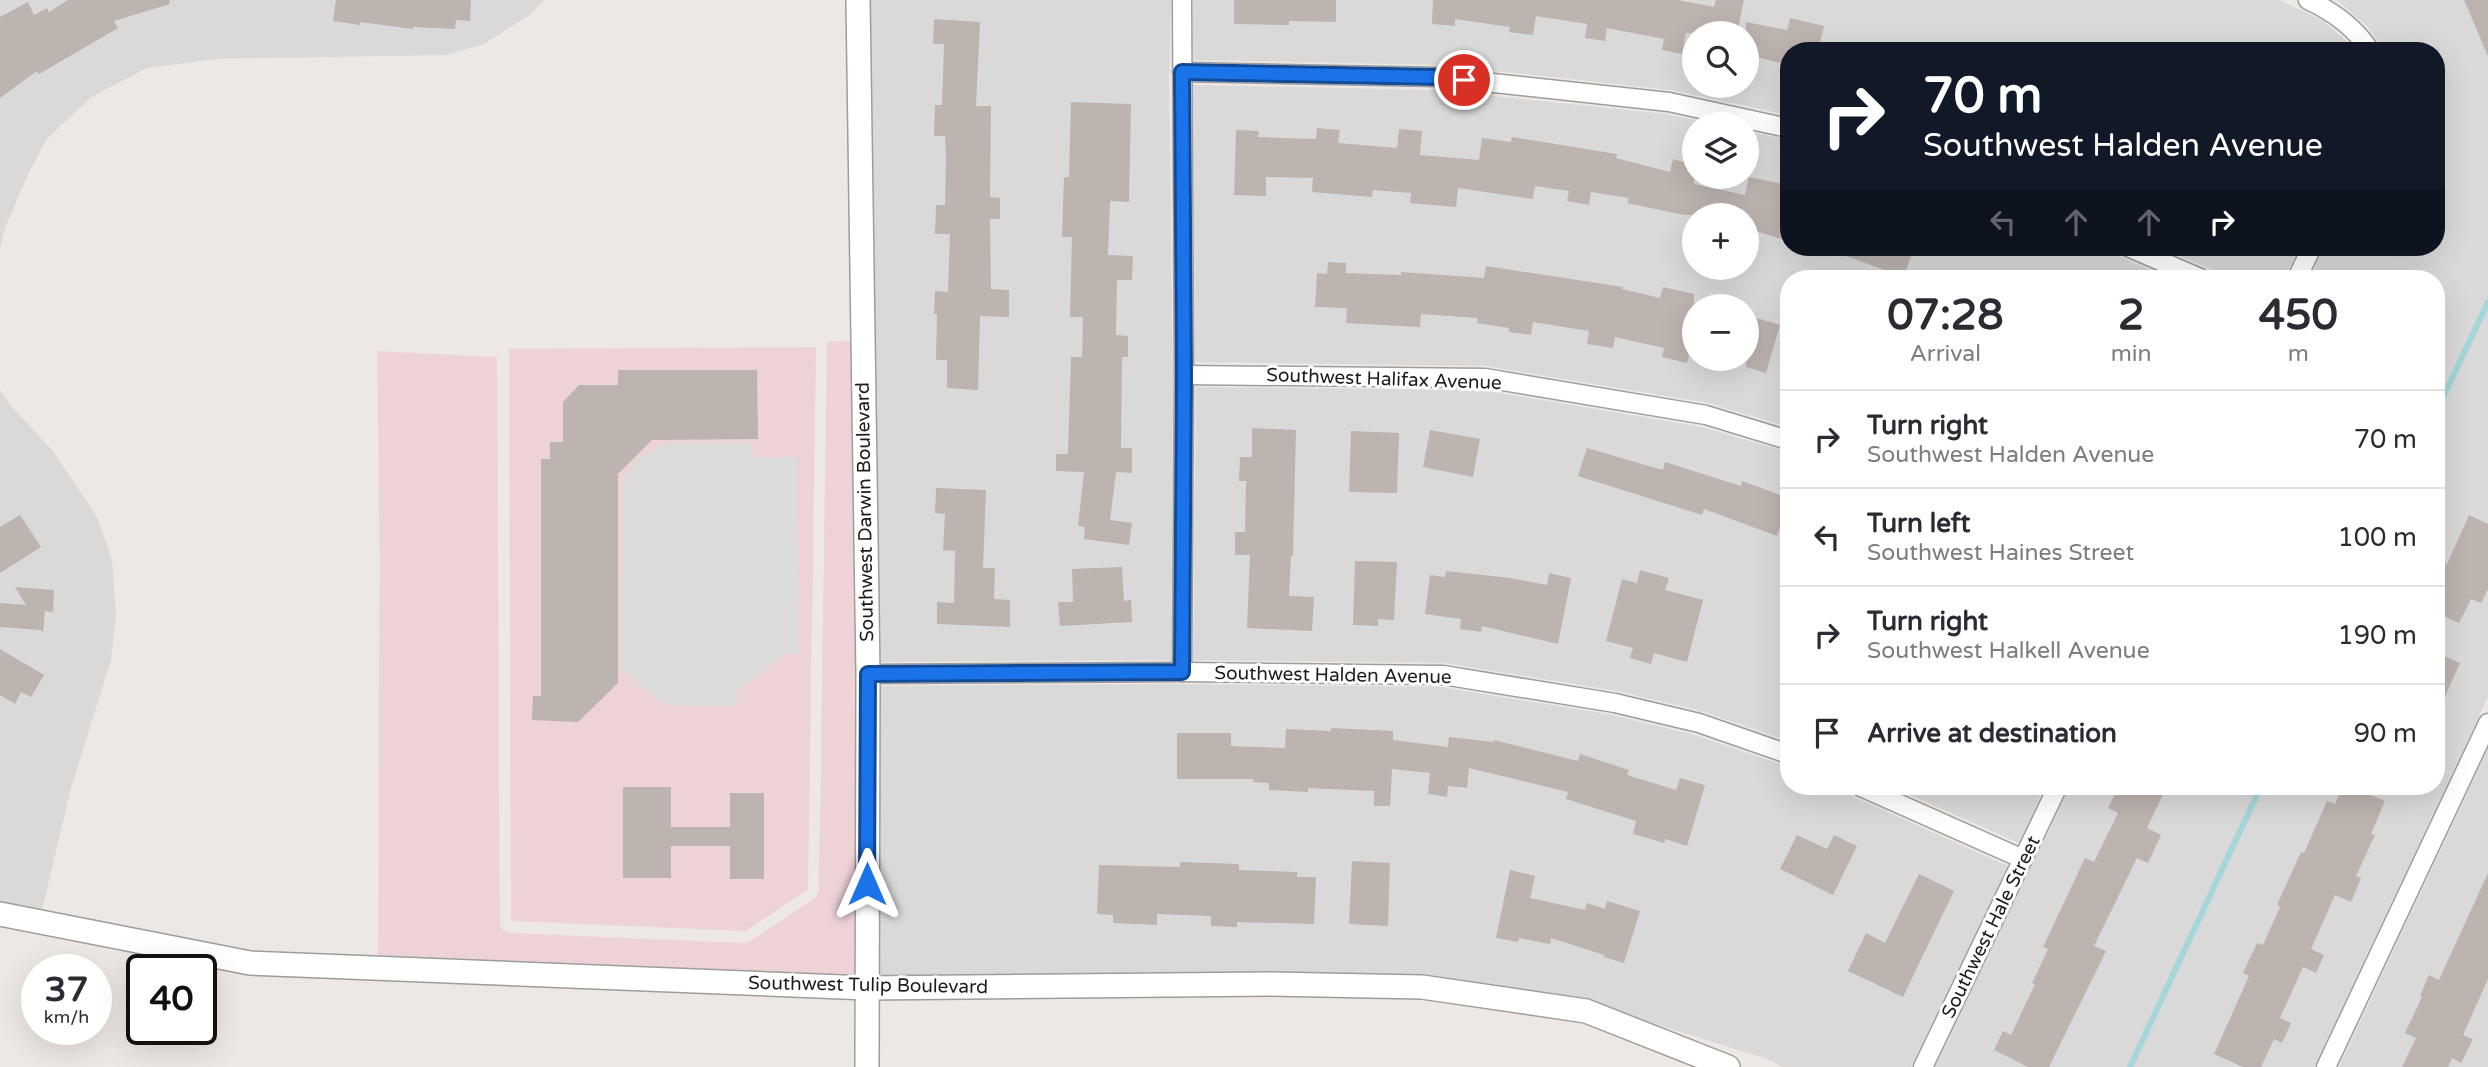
<!DOCTYPE html>
<meta charset="utf-8">
<style>
:root{--surface:#fff;--page:#f2f2f3;--text:#2b2b33;--muted:#7c7c81;--line:#e1e1e2}
body{margin:0;font-family:"Varela Round",sans-serif;background:var(--page);color:var(--text);height:100vh;display:flex;flex-direction:column;font-size:26px;white-space:nowrap}
*{box-sizing:border-box;margin:0}
p{font-size:23px;color:var(--muted)}
.icon{flex:none;width:38px;height:38px;fill:none;stroke:currentColor;stroke-width:2;stroke-linecap:round;stroke-linejoin:round}
.map{position:relative;flex:1;overflow:hidden}
.details{position:absolute;left:1780px;top:270px;width:665px;height:525px;display:flex;flex-direction:column;background:var(--surface);border-radius:28px;box-shadow:0 7px 28px #0002}
.details>*{flex:none}
.top-card{position:absolute;left:1780px;top:42px;width:665px;height:214px;border-radius:28px;box-shadow:0 7px 28px #0002;background:#111827;color:#fff;overflow:hidden}
.fabs{position:absolute;left:1682px;top:21px;display:grid;gap:14px}
.fabs a{display:grid;place-items:center;width:77px;height:77px;border-radius:50%;background:var(--surface);box-shadow:0 7px 28px #0002;font-size:35px}
.speed{position:absolute;left:21px;top:954px;display:flex;gap:14px;font-size:35px;font-weight:700;text-align:center}
.speed>*{display:grid;place-content:center;width:91px;height:91px;border-radius:50%;background:var(--surface);box-shadow:0 7px 28px #0002;line-height:1}
.speed small{font-size:18px;font-weight:400}
.speed .limit{border:4px solid #111;border-radius:10px;background:#fff;color:#111}
.pin{position:absolute;display:grid;place-items:center;width:60px;height:60px;color:#fff;margin:-30px;border:4px solid #fff;border-radius:50%;box-shadow:0 2px 7px #0007}
.me{position:absolute;width:77px;margin:-38px;rotate:0deg;stroke-linejoin:round;filter:drop-shadow(0 0 5px #0008)}
.turn{display:flex;align-items:center;gap:24px;height:147px;padding:0 28px;font-size:32px}
.turn .icon{width:91px;height:91px;stroke-width:2.5}
.turn b{display:block;font-size:49px;line-height:60px}
.lanes{display:flex;align-items:center;height:66px;padding:0 28px;background:#0003;justify-content:center;gap:35px;direction:ltr}
.lanes .off{opacity:.35}
.eta{display:flex;justify-content:space-evenly;align-items:center;height:119px;text-align:center}
.eta b{font-size:42px;font-weight:700;line-height:49px}
ul{padding:0;list-style:none}
li{display:flex;align-items:center;gap:21px;height:98px;padding:0 28px;border-top:2px solid var(--line)}
li div{flex:1}
li b{display:block;font-size:26px}
li em{font-style:normal}
.map>svg:first-child{display:block}
.residential{fill:#dad9da;fill-rule:evenodd}
.commercial{fill:#edd2d6}
.parking{fill:#dcdcdc}
.lines{fill:none;stroke-linecap:round;stroke-linejoin:round}
.stream{stroke:#a5d6d9;stroke-width:6}
.building{fill:#bdb3af}
.minor-casing{stroke:#9d9d9d;stroke-width:21}
.tertiary-casing{stroke:#9d9d9d;stroke-width:26}
.minor{stroke:#fff;stroke-width:18}
.tertiary{stroke:#fff;stroke-width:23}
.route-casing{stroke:#114b97;stroke-width:18}
.route{stroke:#1a73e8;stroke-width:12}
.labels{text-anchor:middle;dominant-baseline:central;stroke-width:6;stroke-linejoin:round;paint-order:stroke}
.street-label{font-size:19px;fill:#1c1c1c;stroke:#fff}
</style>
<div class="map">
<svg width="2488" height="1067" viewBox="0 0 2488 1067">
<rect width="100%" height="100%" fill="#ede8e3"/>
<g class="residential">
<path d="M0,0H544L530,15L484,44L446,55L216,59L147,68L91,97L47,139L28,174L5,228L0,248Z"/>
<path d="M870,0H1171L1169,83L1173,386L1171,660L879,662Z"/>
<path d="M1193,0H2279L2324,21L2356,51H1788V115L1671,90L1440,65L1193,60ZM1694,33H1746V86H1694Z"/>
<path d="M2337,0H2488V697L2314,1067H1935L2070,786H2436V278H2309L2324,247H2436V51H2385L2384,44L2380,45L2369,28Z"/>
<path d="M1193,85L1436,90L1666,114L1714,124H1694V177H1746L1747,131L1788,140V247H2097L2169,278H1788V427L1708,403L1485,366L1195,362ZM1694,215H1746V268H1694ZM1694,306H1746V359H1694Z"/>
<path d="M2159,247H2300L2284,278H2231Z"/>
<path d="M1196,387L1482,390L1702,427L1788,452V741L1704,712L1618,691L1444,663L1193,660Z"/>
<path d="M0,390L10,405L52,450L97,517L112,560L116,617L111,660L71,788L42,910L0,902Z"/>
<path d="M1171,684L1441,687L1612,715L1695,735L1783,765L1788,768V786H1829L2008,866L1911,1067H1783L1767,1059L1652,1023L1590,1000L1423,975L1271,972L879,976V686Z"/>
<path d="M2488,749V1067H2339Z"/>
<path d="M1890,786H2045L2019,843Z"/>
</g>
<g class="commercial">
<path d="M852,341L857,686L856,976L378,956L380,558L377,351L497,357L500,925L503,930L509,933L744,943L750,941L816,897L819,889L827,342Z"/>
<path d="M816,347L808,890L745,931L511,921L509,349Z"/>
</g>
<path class="parking" d="M678,443H752L753,458L797,457L799,654L785,653L737,692L736,706L664,705L622,670L623,477L638,459L664,445Z"/>
<g class="lines">
<g class="stream">
<path d="M2436,412L2488,302"/>
<path d="M2130,1067L2261,786"/>
</g>
</g>
<g class="building">
<path d="M68,0H169L170,4L114,21L118,28L39,74L37,71L0,98V17L28,2L34,15L47,8L49,12Z"/>
<path d="M336,0H471L470,21L456,20L455,29L413,27V29L360,22V25L333,21Z"/>
<path d="M1234,0H1336V22L1289,21V25L1234,24Z"/>
<path d="M1433,0H1678L1714,7L1716,0H1744L1737,33H1686L1682,54L1662,50L1664,39L1607,28L1605,41L1585,38L1587,24L1536,16L1533,35L1509,32L1510,27L1455,19V26L1432,24Z"/>
<path d="M2464,0H2488V56Z"/>
<path d="M1790,18L1824,26L1818,51H1788V65L1746,54V22L1787,30Z"/>
<path d="M934,19L980,22L976,106H991L990,197L1000,198V219H990L991,289L1009,290V317L980,316L978,390L947,388V360H936L937,314H934L935,291L948,292L950,234H935L936,205H945L946,157L945,136H934L935,105H942L944,44H933Z"/>
<path d="M1071,102L1131,104L1129,202L1110,201L1108,255L1133,256L1132,280H1117L1116,335L1128,336V357H1122L1121,448H1132V473L1116,472L1110,520L1132,523L1129,545L1084,539L1085,527L1078,526L1084,472L1056,471V454H1068L1071,357H1082L1083,317H1070L1072,237H1062L1064,177H1069Z"/>
<path d="M1317,128L1340,130L1338,143L1397,148L1399,129L1422,131L1420,155L1479,160L1482,138L1511,142L1512,137L1617,154L1616,158L1670,172L1673,159L1694,165V184L1745,195L1749,177L1788,185V241L1746,228V215H1684L1627,203L1629,198L1591,192L1589,205L1567,201L1569,191L1535,186L1533,199L1458,188L1456,207L1410,203L1411,193L1373,190L1372,197L1312,192L1313,178L1266,177V196L1234,195L1236,130L1259,131L1258,137L1316,139Z"/>
<path d="M1826,247H1914L1904,277L1826,249Z"/>
<path d="M1328,262L1346,263V273L1401,275V272L1484,278L1486,266L1623,287L1622,289L1660,298L1663,287L1694,294V335L1687,363L1662,357L1664,348L1615,337L1613,348L1587,344L1589,331L1533,322L1531,335L1509,332V328L1477,323L1478,318L1421,314L1420,327L1346,323L1347,308L1315,307L1317,273L1327,274Z"/>
<path d="M1746,315L1780,325L1766,373L1746,367Z"/>
<path d="M618,370H757L758,439L652,440L618,474V683L578,722L532,720L533,696H541V459H550V442H563V402L579,385H618Z"/>
<path d="M1252,428L1296,430L1293,556H1291L1289,596L1314,597L1312,631L1247,628L1250,555H1235V532H1245L1246,481H1239L1240,457H1252Z"/>
<path d="M1430,430L1480,439L1473,477L1423,467Z"/>
<path d="M1351,431L1399,433L1397,493L1349,492Z"/>
<path d="M1587,448L1663,470L1665,462L1741,486L1742,481L1788,498V504L1777,536L1704,509L1702,515L1578,476Z"/>
<path d="M936,488L986,490L983,568H995L994,599L1010,600V627L937,624V602L954,603L955,551L943,550L945,514L935,513Z"/>
<path d="M20,515L41,547L0,573V527Z"/>
<path d="M2469,515L2488,524V589L2481,603L2471,599L2459,623L2436,612V559L2447,564Z"/>
<path d="M1355,561L1397,562L1394,620L1378,619V626L1353,625Z"/>
<path d="M1122,567L1124,601L1131,600L1132,622L1060,626L1058,602H1073L1072,569Z"/>
<path d="M1640,570L1669,578L1665,590L1703,600L1687,662L1654,653L1651,664L1630,658L1633,648L1606,641L1622,579L1637,583Z"/>
<path d="M1446,571L1510,578L1547,585L1549,573L1571,578L1558,644L1482,626L1481,632L1460,629L1461,619L1425,614L1430,575L1445,577Z"/>
<path d="M15,587L54,590L53,612L45,611L43,633L41,630L0,627V603L26,605Z"/>
<path d="M0,649L44,675L31,697L21,692L15,704L0,695Z"/>
<path d="M2436,652L2460,663L2436,717Z"/>
<path d="M1331,728L1393,731V740L1448,747L1449,737L1493,742L1494,740L1578,761L1580,754L1629,770L1627,775L1676,790L1680,778L1705,785L1687,846L1665,839L1664,843L1633,834L1636,821L1566,799L1568,792L1469,768L1467,788L1448,786L1447,797L1428,794L1430,773L1392,769L1390,806H1374V791L1308,788V792L1269,790V783L1253,782V779H1177V733H1231V746L1285,748L1286,729L1331,731Z"/>
<path d="M2119,786H2167L2147,828L2161,835L2148,863L2137,858L2094,946L2106,951L2049,1067H2028L1994,1050L2003,1031L2011,1035L2035,984L2032,983L2048,949L2043,947L2085,858L2094,862L2118,813L2108,808Z"/>
<path d="M2343,786H2350L2385,801L2371,834L2375,835L2356,876L2361,878L2351,902L2335,895L2311,949L2324,955L2316,973L2303,967L2280,1018L2291,1023L2282,1043L2274,1039L2261,1067H2243L2214,1054L2249,976L2243,973L2257,943L2263,945L2280,907L2277,905L2301,852L2304,853L2327,801L2335,804Z"/>
<path d="M623,787H671V827H730V793H764V879H730V846H671V878H623Z"/>
<path d="M1797,835L1827,849L1834,835L1857,846L1833,895L1780,869Z"/>
<path d="M1352,861L1390,863L1388,926L1349,924Z"/>
<path d="M1180,862L1239,864V870L1297,872V877H1316L1314,924L1237,922V927L1211,926V916L1157,914V925L1113,923V915L1097,914L1099,865L1180,867Z"/>
<path d="M1510,870L1535,876L1530,898L1585,910L1587,903L1605,909L1607,901L1640,911L1624,963L1604,957V955L1551,938L1550,944L1519,938L1518,942L1496,938Z"/>
<path d="M2488,873V979L2463,1035L2473,1039L2461,1063L2452,1058L2448,1067H2402L2416,1038L2405,1033L2422,997L2420,996L2429,975L2439,980Z"/>
<path d="M1919,874L1954,891L1903,997L1848,971L1866,933L1885,943Z"/>
</g>
<g class="lines">
<defs>
<g id="minor">
<path d="M1182,0L1184,375L1182,672"/>
<path d="M2308,0C2334,12 2355,27 2370,51"/>
<path d="M1182,72L1438,77L1669,102L1788,128"/>
<path d="M2128,247L2200,278"/>
<path d="M2297,278L2312,247"/>
<path d="M1184,375L1485,378L1706,415L1788,440"/>
<path d="M868,674L1182,672L1443,675L1615,703L1699,723L1788,754"/>
<path d="M1859,786L2023,859"/>
<path d="M1923,1067L2058,786"/>
<path d="M2326,1067L2488,723"/>
</g>
<g id="tertiary">
<path d="M858,0L868,674L867,1067"/>
<path d="M0,914L250,963L867,988L1270,984L1422,987L1586,1011L1728,1067"/>
</g>
</defs>
<use href="#minor" class="minor-casing"/>
<use href="#tertiary" class="tertiary-casing"/>
<use href="#minor" class="minor"/>
<use href="#tertiary" class="tertiary"/>
</g>
<g class="lines">
<defs>
<path id="route" d="M867,884L868,674L1182,672L1184,374L1182,72L1438,77L1464,80"/>
</defs>
<use href="#route" class="route-casing"/>
<use href="#route" class="route"/>
</g>
<g class="labels">
<g class="street-label">
<text transform="translate(1384 379) rotate(2)">Southwest Halifax Avenue</text>
<text transform="translate(865 512) rotate(-91)">Southwest Darwin Boulevard</text>
<text transform="translate(1333 675) rotate(1)">Southwest Halden Avenue</text>
<text transform="translate(1991 927) rotate(-64)">Southwest Hale Street</text>
<text transform="translate(868 985) rotate(1)">Southwest Tulip Boulevard</text>
</g>
</g>
</svg>
<div class="fabs">
<a><svg class="icon" aria-label="search" viewBox="0 0 24 24"><circle cx="10" cy="10" r="6"/><path d="M15 15l6 6"/></svg></a>
<a><svg class="icon" aria-label="layers" viewBox="0 0 24 24"><path d="M12 4l9 5-9 5-9-5zM3 14l9 5 9-5"/></svg></a>
<a>+</a>
<a>−</a>
</div>
<div class="speed"><div>37<small>km/h</small></div><div class="limit">40</div></div>
<div class="pin" style="left:1464px;top:80px;background:#d93025"><svg class="icon" aria-label="arrive" viewBox="0 0 24 24"><path d="M6 21V4h12l-3 4 3 4H6"/></svg></div>
<svg class="me" style="left:867px;top:884px" viewBox="-20 -20 40 40"><path d="M0-17L14 15 0 8-14 15z" fill="#1a73e8" stroke="#fff" stroke-width="4"/></svg>
<div class="top-card">
<div class="turn"><svg class="icon" aria-label="right" viewBox="0 0 24 24"><path d="M7 20v-9h11M14 6l5 5-5 5"/></svg><div><b>70 m</b>Southwest Halden Avenue</div></div>
<div class="lanes"><svg class="icon off" aria-label="left" viewBox="0 0 24 24"><path d="M17 20v-9H6M10 6l-5 5 5 5"/></svg><svg class="icon off" aria-label="ahead" viewBox="0 0 24 24"><path d="M12 20V5M6 11l6-6 6 6"/></svg><svg class="icon off" aria-label="ahead" viewBox="0 0 24 24"><path d="M12 20V5M6 11l6-6 6 6"/></svg><svg class="icon" aria-label="right" viewBox="0 0 24 24"><path d="M7 20v-9h11M14 6l5 5-5 5"/></svg></div>
</div>
<section class="details">
<div class="eta">
<div><b>07:28</b><p>Arrival</p></div>
<div><b>2</b><p>min</p></div>
<div><b>450</b><p>m</p></div>
</div>
<ul>
<li><svg class="icon" aria-label="right" viewBox="0 0 24 24"><path d="M7 20v-9h11M14 6l5 5-5 5"/></svg><div><b>Turn right</b><p>Southwest Halden Avenue</p></div><em>70 m</em></li>
<li><svg class="icon" aria-label="left" viewBox="0 0 24 24"><path d="M17 20v-9H6M10 6l-5 5 5 5"/></svg><div><b>Turn left</b><p>Southwest Haines Street</p></div><em>100 m</em></li>
<li><svg class="icon" aria-label="right" viewBox="0 0 24 24"><path d="M7 20v-9h11M14 6l5 5-5 5"/></svg><div><b>Turn right</b><p>Southwest Halkell Avenue</p></div><em>190 m</em></li>
<li><svg class="icon" aria-label="arrive" viewBox="0 0 24 24"><path d="M6 21V4h12l-3 4 3 4H6"/></svg><div><b>Arrive at destination</b></div><em>90 m</em></li>
</ul>
</section>
</div>
